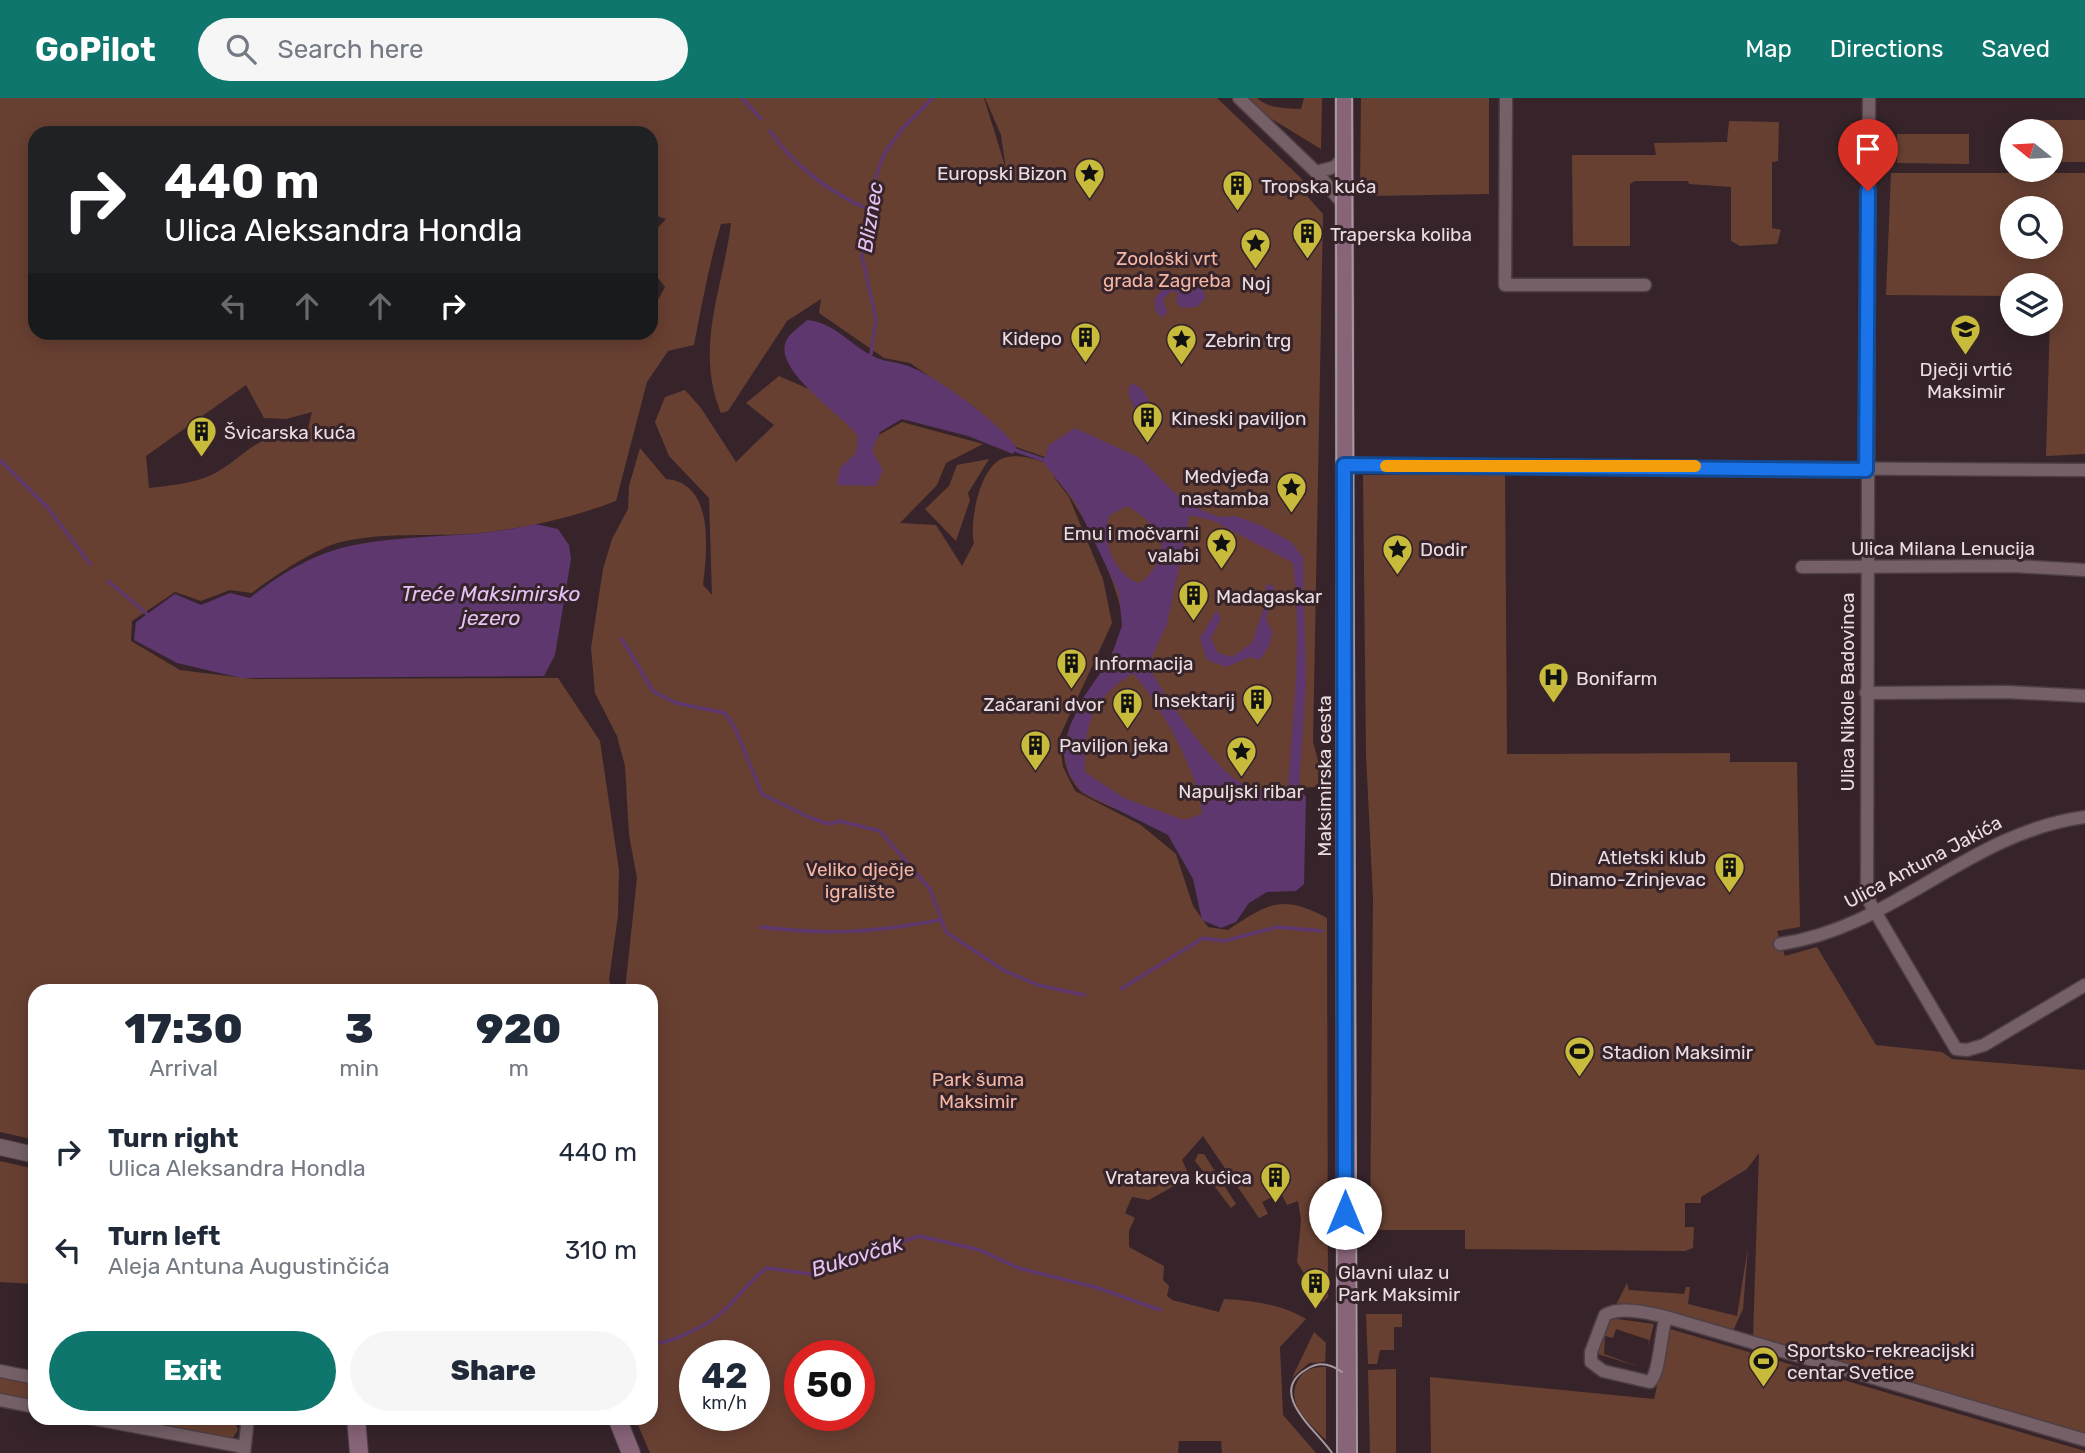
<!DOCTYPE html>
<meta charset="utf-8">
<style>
:root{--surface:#fff;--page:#f6f6f7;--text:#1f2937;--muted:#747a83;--accent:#0f766e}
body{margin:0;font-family:Rubik,sans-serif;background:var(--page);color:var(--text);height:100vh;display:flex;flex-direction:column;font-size:26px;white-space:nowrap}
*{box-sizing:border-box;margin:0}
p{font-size:23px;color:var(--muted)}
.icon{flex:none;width:38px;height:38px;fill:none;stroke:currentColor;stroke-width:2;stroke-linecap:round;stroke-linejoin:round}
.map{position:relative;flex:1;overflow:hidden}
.details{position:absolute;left:28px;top:886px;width:630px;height:441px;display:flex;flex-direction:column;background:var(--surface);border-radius:21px;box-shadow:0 4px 18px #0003}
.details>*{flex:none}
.banner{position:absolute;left:28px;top:28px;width:630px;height:214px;border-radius:21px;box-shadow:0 4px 18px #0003;background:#202124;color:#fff;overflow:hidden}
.needle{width:46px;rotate:288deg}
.controls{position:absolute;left:2000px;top:21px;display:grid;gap:14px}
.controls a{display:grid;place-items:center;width:63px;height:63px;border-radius:50%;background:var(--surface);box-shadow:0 4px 18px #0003;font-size:35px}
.speed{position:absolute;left:679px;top:1242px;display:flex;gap:14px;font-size:35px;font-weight:700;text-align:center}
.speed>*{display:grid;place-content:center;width:91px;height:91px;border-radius:50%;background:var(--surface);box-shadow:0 4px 18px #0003;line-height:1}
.speed small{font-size:18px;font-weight:400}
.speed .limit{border:10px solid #d22;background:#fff;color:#111}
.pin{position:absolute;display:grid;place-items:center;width:60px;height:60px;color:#fff;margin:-72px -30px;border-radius:50% 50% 50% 0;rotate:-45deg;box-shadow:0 0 7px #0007}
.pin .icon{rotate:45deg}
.me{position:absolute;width:77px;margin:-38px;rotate:0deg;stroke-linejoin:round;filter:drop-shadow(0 0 5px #0008)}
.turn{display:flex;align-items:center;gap:24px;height:147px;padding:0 21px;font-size:32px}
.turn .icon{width:91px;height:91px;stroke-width:2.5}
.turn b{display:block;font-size:49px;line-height:60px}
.lanes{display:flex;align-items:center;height:66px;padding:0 21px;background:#0003;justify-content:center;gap:35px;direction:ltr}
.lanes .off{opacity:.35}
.eta{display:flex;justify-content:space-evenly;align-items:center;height:119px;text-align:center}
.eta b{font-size:42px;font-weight:800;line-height:49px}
.action{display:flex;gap:14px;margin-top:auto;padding:14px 21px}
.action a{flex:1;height:80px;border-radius:42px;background:var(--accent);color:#fff;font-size:28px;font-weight:800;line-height:80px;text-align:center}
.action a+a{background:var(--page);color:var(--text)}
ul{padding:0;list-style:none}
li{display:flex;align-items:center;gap:21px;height:98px;padding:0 21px}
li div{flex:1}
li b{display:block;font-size:26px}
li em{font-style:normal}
header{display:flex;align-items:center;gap:42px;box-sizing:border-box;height:98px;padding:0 35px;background:var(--accent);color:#fff}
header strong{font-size:33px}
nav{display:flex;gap:38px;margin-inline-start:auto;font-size:24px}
.search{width:490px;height:63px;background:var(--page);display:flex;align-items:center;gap:18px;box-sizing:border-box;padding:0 24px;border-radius:38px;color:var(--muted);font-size:26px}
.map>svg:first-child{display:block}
.green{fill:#684032;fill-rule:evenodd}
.water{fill:#5d376e;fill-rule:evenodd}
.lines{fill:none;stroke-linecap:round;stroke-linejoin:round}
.stream{stroke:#5d376e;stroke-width:3.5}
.minor-casing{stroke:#4e3f45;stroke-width:15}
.tertiary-casing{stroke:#4e3f45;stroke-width:18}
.secondary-casing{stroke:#4e3f45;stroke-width:20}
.minor{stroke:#756067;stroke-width:12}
.tertiary{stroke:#756067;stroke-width:16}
.secondary{stroke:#886479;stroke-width:18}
.tram{stroke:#a7989d;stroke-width:2}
.route-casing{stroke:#114b97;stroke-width:18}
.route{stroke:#1a73e8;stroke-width:12}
.slow{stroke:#f59e0b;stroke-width:12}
.labels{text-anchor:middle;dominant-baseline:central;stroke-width:6;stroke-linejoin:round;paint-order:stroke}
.poi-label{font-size:19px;fill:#eadee2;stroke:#36242a;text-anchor:start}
.park-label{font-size:19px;fill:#f4b6a2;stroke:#36242a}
.street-label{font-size:19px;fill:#eadee2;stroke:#36242a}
.water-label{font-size:21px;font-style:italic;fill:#e4c2f4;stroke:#36242a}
</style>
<header>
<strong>GoPilot</strong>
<div class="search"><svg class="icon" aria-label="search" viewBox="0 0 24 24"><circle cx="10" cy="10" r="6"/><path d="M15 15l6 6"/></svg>Search here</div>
<nav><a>Map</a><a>Directions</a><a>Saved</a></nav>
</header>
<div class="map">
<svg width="2085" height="1355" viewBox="0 0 2085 1355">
<rect width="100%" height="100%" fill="#36242a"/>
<g class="green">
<path d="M0,0H984L1006,71L1001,37L985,0H1217L1306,85L1300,90L1323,116L1313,644L1325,688L1303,690L1297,697C1269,707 1241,716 1212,726C1205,728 1194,735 1187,734C1171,734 1097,705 1083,695C1072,687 1063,666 1064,653C1070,603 1114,574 1122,529C1127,499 1076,397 1053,378L1069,399L1103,481L1112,525L1059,640L1063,669L1075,693L1141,727L1176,756L1193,808L1208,829L1228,832C1268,805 1282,796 1327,820L1328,1199L1323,1204L1320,1202L1297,1164L1301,1122L1298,1103L1287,1107L1281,1095L1262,1104L1268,1116L1259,1120L1203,1038L1182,1062L1187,1073L1179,1085L1149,1102L1132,1099L1125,1115L1135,1120L1129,1133V1149L1164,1168L1163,1182L1169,1188L1167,1198L1172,1202L1219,1214L1224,1201C1252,1202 1283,1207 1306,1221L1280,1249L1283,1317L1316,1355H1222L1221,1343H1179L1178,1355H650L635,1320H651V892H625L637,780L629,737L625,668L617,638L595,595L591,550L603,471L612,441L628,411L629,388L640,350L666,381C715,385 707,453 703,487L712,497L709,400L669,358L655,324L665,299L685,292L701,310L736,364L774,327L746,305L779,278L811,292L868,343L902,324L983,346L946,365L937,387L900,425L936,427L962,468L974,445C969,424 980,367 1004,360C1017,356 1031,360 1043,364L1045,359L1016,349L974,309L910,265L884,260L819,215L821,201L787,223L728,313L721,315C694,250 723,191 731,125L721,126C709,166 702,206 694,247L668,253L647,284L616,403C577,418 538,427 497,433C446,441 391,432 341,444C316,450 272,479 252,495L230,492L201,503L175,494L132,523L131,543L180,572L252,581L558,580L600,643L619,772L618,817L609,882L613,892H35V1042L0,1034ZM35,35H651V116L666,121L651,137V171L665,189L651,215V234L621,235L611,239L608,234H35ZM246,287L264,320L286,321L312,314L305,343C262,322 242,367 204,380C188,386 166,388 149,390L146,358ZM695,1258H754V1318H695ZM800,1258H859V1318H800Z"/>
<path d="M1248,0H1257C1268,11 1287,10 1301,11L1304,0H1322L1321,51L1265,17Z"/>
<path d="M1361,0H1489V96L1370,98L1360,94Z"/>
<path d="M2031,22H2085V64H2051V33H2031Z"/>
<path d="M1729,23L1779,24L1778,63L1772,64V130L1781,132L1777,146L1740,148L1731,143V89L1689,86L1688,83H1635L1630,86V148H1573L1572,57H1656L1654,45L1727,44Z"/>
<path d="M1897,36H1969V66L1897,65Z"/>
<path d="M1891,75H2085V356L2046,358L2051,187H2012V198L1886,197ZM2012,110H2051V149H2012Z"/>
<path d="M989,361L968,395L970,402L956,443L925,411L949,388L957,367Z"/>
<path d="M1505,376L1507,656L1730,655V664H1797L1800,829L1777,833L1785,858L1817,849L1876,947L1942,954L1952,961L2085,972V1336L1753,1240L1759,1055L1747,1071L1701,1099V1105H1685V1129H1694L1693,1150L1685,1153L1465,1151V1132H1370L1373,800L1366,656L1363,377Z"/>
<path d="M1198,1056H1204L1236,1106L1231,1110L1195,1063Z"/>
<path d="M0,1063L35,1071L33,1186L0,1184Z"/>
<path d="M1748,1149L1743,1211L1733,1233L1666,1213L1616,1207L1627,1185L1629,1192L1684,1196L1686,1189H1690L1688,1206L1737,1218Z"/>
<path d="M1366,1216H1402V1229H1394V1252H1380L1377,1266H1368Z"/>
<path d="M1617,1221L1654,1226L1648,1249L1649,1242L1616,1231L1613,1240L1605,1238L1604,1256L1640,1269L1598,1256L1608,1222Z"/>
<path d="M1670,1231L2085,1353V1355H1431L1430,1279L1654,1301Z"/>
<path d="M1314,1234L1326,1245L1325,1264L1309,1265L1292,1280Z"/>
<path d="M1326,1269V1342C1310,1326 1282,1304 1300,1279C1306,1270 1316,1269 1326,1269Z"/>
<path d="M1396,1271V1355H1370L1368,1272Z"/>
<path d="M0,1278L35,1284V1305L0,1298Z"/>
<path d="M112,1320H220L234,1322L238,1332L232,1341Z"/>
</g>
<g class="water">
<path d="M1170,174L1181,184L1200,185L1206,199L1197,209L1182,210L1176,205L1178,195L1171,193L1163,202L1167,214L1162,220L1155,212V200L1165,189L1166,178Z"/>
<path d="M807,222C837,225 851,249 877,260C887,264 898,264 908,268C935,277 1001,326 1016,349L1013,356L968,338L902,321L880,334L872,352L883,372L876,388L837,387L840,370L856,355L858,338C841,315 770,271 787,241C791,234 801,228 807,222Z"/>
<path d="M1133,285C1148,294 1152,307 1154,325L1143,330L1129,298V290Z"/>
<path d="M1075,330L1140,360L1186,406L1219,419L1236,418L1260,427L1291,444L1303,459L1306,586L1299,688H1288C1294,614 1302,539 1293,465L1214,423L1190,417L1167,526L1148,567C1163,597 1209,663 1236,682C1246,688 1259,693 1271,694C1282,695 1300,688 1306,699L1304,786L1296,793L1267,794L1249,805L1236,824L1221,830L1202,822L1193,781L1168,737L1082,694L1069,676L1064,655L1070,628L1083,600L1110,561L1122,528L1119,495L1076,405L1043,364L1049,347ZM1127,408C1151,422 1174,443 1154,470C1149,477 1146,482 1138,485C1113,474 1101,442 1109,418ZM1133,575C1161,608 1199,674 1202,716L1184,722L1124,700L1085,674C1084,625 1091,602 1133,575Z"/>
<path d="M535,426L558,431L569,447L571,461L555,557L544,578L241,580L177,565L134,542L136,524L175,496L201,507L230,495L250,500C280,476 316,454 354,447C414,435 475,441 535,426Z"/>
<path d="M1270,486L1275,491L1266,521L1272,534L1270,546L1260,562L1250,559L1226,569L1207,562L1200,540L1217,512L1221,521L1211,540L1218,555L1232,559L1252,545L1268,497L1265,488Z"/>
</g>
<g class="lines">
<g class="stream">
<path d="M742,0L761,21"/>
<path d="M770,33C793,67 830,95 868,111"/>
<path d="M871,256L876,222L862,158L874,84L884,56L902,31L933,0"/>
<path d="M1015,352L1044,362"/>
<path d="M0,362L47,409L90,466"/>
<path d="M108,483L147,516"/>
<path d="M622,541L653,593L676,605L725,615L735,630L762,696L811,720L829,726L839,723L880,733L930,791L946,834L1005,873L1038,887L1084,897"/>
<path d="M761,829C829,837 871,835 939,822"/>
<path d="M1121,891L1203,840L1224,843L1277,829L1322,833"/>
<path d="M651,1245C667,1248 707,1227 720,1216C737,1202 748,1183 767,1170L811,1176L919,1138L980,1152L1018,1170L1095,1189L1160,1212"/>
</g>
<defs>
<g id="minor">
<path d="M1239,0L1316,74L1344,107"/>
<path d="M1506,0L1505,187H1645"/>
<path d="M1869,0L1867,787L1870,805L1956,951L1967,952L1984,947L2085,887"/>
<path d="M1316,74L1335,69L1343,60"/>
<path d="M1344,367L2085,372"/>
<path d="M1802,469L2014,468L2085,472"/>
<path d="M1866,595L2007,594L2085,598"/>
<path d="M1780,846C1896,829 1967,735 2085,719"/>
<path d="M1666,1219C1660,1237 1660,1275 1650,1284L1603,1273L1591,1264V1254L1605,1217C1621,1208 1649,1215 1666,1219L2085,1342"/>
<path d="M0,1273L35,1280"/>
<path d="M0,1302L35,1309"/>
<path d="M90,1320L244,1349"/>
<path d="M244,1355L248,1320"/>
</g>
<path id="tertiary" d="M0,1049L35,1057"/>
<g id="secondary">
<path d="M1344,0L1347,1355"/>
<path d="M356,1320L359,1355"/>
<path d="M617,1320L631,1355"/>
</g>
</defs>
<use href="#minor" class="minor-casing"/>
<use href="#tertiary" class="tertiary-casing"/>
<use href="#secondary" class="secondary-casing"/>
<use href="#minor" class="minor"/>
<use href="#tertiary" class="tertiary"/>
<use href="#secondary" class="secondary"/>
<g class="tram">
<path d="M1336,0L1337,1355"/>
<path d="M1352,0L1357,1355"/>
<path d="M1332,1355C1318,1333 1265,1295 1307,1271C1319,1263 1331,1266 1342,1274"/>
</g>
</g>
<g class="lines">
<defs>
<path id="route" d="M1345,1115L1344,367L1866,372L1868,93"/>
</defs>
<use href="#route" class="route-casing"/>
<use href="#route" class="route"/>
<path class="slow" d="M1386,368H1695"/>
</g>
<defs>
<symbol id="sight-pin" viewBox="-11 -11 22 30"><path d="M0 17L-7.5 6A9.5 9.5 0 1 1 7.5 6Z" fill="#c8bb3b" stroke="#36242a"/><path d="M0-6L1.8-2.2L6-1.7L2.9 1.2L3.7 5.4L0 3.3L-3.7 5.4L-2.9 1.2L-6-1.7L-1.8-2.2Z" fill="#111"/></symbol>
<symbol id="building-pin" viewBox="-11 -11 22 30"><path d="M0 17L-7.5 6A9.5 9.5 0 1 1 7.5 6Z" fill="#c8bb3b" stroke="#36242a"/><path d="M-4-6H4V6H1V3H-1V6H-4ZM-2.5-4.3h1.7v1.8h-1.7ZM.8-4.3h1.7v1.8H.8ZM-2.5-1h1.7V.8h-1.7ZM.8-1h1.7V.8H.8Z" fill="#111"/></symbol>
<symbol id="school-pin" viewBox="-11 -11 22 30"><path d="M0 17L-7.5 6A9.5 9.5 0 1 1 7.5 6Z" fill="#c8bb3b" stroke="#36242a"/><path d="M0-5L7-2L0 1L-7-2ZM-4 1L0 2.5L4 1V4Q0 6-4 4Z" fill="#111"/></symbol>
<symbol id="hospital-pin" viewBox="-11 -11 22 30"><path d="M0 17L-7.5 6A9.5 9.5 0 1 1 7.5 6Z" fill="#c8bb3b" stroke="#36242a"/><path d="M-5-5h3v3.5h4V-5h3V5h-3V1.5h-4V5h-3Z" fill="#111"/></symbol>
<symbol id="stadium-pin" viewBox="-11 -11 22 30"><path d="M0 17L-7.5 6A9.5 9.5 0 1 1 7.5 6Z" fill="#c8bb3b" stroke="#36242a"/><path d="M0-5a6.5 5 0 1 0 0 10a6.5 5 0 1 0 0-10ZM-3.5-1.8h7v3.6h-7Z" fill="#111"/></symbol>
</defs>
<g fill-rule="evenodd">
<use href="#sight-pin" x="1072" y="58" width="35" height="47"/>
<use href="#building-pin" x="1220" y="70" width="35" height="47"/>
<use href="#building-pin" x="1290" y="118" width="35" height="47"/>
<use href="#sight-pin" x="1238" y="128" width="35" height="47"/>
<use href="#school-pin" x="1948" y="214" width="35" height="47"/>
<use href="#building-pin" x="1068" y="222" width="35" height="47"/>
<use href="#sight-pin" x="1164" y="224" width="35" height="47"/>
<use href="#building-pin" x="1130" y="302" width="35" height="47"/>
<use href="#building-pin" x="184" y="316" width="35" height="47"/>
<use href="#sight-pin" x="1274" y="372" width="35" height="47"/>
<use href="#sight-pin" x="1204" y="428" width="35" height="47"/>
<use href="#sight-pin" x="1380" y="434" width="35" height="47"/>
<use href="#building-pin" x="1176" y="480" width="35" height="47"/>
<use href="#building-pin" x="1054" y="548" width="35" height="47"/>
<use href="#hospital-pin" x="1536" y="562" width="35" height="47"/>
<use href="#building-pin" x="1240" y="584" width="35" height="47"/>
<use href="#building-pin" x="1110" y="588" width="35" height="47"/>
<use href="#building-pin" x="1018" y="630" width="35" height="47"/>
<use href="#sight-pin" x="1224" y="636" width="35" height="47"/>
<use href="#building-pin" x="1712" y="752" width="35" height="47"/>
<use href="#stadium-pin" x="1562" y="936" width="35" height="47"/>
<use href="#building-pin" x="1258" y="1062" width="35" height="47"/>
<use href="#building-pin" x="1298" y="1168" width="35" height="47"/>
<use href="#stadium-pin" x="1746" y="1246" width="35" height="47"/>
</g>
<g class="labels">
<g class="poi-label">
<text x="1067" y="75" text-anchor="end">Europski Bizon</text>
<text x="1261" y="88">Tropska kuća</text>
<text x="1330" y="136">Traperska koliba</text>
<text x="1256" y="185" text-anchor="middle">Noj</text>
<text x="1062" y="240" text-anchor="end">Kidepo</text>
<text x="1205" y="242">Zebrin trg</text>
<text x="1966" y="271" text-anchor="middle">Dječji vrtić<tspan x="1966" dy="22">Maksimir</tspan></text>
<text x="1171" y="320">Kineski paviljon</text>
<text x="224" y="334">Švicarska kuća</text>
<text x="1269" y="378" text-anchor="end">Medvjeđa<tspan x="1269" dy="22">nastamba</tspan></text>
<text x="1199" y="435" text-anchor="end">Emu i močvarni<tspan x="1199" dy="22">valabi</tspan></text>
<text x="1420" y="451">Dodir</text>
<text x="1216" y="498">Madagaskar</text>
<text x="1094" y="565">Informacija</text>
<text x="1576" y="580">Bonifarm</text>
<text x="1235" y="602" text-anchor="end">Insektarij</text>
<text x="1104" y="606" text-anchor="end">Začarani dvor</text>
<text x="1059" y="647">Paviljon jeka</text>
<text x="1241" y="693" text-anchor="middle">Napuljski ribar</text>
<text x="1706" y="759" text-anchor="end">Atletski klub<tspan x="1706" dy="22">Dinamo-Zrinjevac</tspan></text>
<text x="1602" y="954">Stadion Maksimir</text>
<text x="1252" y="1079" text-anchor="end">Vratareva kućica</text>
<text x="1338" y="1174">Glavni ulaz u<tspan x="1338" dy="22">Park Maksimir</tspan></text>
<text x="1787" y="1252">Sportsko-rekreacijski<tspan x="1787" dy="22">centar Svetice</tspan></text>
</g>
<g class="park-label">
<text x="1167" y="160">Zoološki vrt<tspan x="1167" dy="22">grada Zagreba</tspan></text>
<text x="860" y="771">Veliko dječje<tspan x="860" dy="22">igralište</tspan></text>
<text x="978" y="981">Park šuma<tspan x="978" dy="22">Maksimir</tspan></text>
</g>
<g class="street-label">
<text x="1943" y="450">Ulica Milana Lenucija</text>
<text transform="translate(1847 594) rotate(-90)">Ulica Nikole Badovinca</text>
<text transform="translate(1324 678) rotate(-90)">Maksimirska cesta</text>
<text transform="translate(1923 764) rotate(-28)">Ulica Antuna Jakića</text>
</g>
<g class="water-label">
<text transform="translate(870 119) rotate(-81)">Bliznec</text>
<text x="491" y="495">Treće Maksimirsko<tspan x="491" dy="24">jezero</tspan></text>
<text transform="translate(857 1158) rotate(-17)">Bukovčak</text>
</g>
</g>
</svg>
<div class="controls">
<a><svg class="needle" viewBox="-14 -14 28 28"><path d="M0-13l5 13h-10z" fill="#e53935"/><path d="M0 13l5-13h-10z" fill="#747a83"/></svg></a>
<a><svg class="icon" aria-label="search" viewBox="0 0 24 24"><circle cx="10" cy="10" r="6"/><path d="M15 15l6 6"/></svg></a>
<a><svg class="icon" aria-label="layers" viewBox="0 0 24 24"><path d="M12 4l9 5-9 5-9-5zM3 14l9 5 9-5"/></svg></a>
</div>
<div class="speed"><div>42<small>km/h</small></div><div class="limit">50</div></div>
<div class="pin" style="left:1868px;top:93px;background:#d93025"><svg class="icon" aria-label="arrive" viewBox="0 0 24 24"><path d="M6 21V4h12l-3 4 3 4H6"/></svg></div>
<svg class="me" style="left:1345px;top:1115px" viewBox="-20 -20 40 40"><circle r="19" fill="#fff"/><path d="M0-13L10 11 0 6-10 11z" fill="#1a73e8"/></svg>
<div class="banner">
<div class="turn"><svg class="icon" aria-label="right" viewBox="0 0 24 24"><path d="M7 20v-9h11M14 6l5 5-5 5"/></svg><div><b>440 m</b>Ulica Aleksandra Hondla</div></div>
<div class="lanes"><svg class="icon off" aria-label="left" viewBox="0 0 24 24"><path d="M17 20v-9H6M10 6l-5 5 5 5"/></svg><svg class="icon off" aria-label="ahead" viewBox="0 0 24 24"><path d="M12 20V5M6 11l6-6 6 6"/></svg><svg class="icon off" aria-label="ahead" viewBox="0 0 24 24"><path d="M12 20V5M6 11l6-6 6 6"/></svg><svg class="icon" aria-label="right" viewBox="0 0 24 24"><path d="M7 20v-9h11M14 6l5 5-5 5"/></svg></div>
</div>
<section class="details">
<div class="eta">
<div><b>17:30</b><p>Arrival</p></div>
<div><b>3</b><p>min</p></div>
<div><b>920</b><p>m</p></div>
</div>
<ul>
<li><svg class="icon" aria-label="right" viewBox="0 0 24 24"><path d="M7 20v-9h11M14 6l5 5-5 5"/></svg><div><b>Turn right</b><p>Ulica Aleksandra Hondla</p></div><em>440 m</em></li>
<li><svg class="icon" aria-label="left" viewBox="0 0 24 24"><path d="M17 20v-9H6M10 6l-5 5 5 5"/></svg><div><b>Turn left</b><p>Aleja Antuna Augustinčića</p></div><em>310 m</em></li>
</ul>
<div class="action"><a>Exit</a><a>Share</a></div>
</section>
</div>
